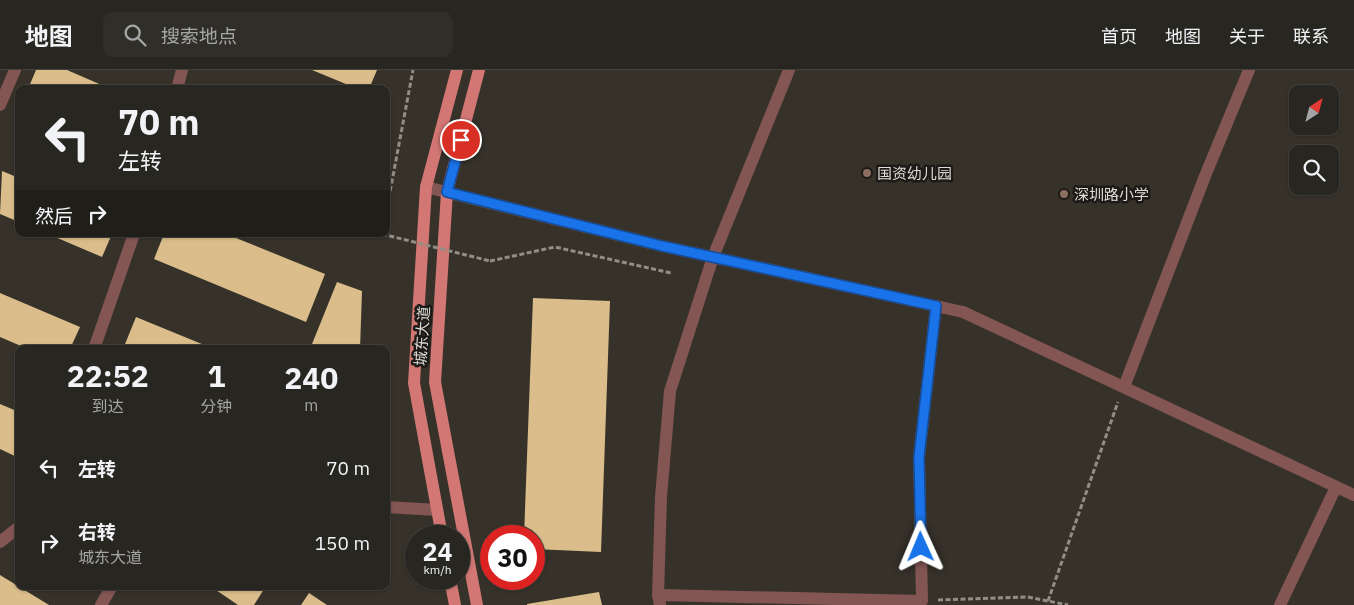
<!DOCTYPE html>
<html lang="zh">
<meta charset="utf-8">
<style>
:root{--surface:#282620;--page:#302e29;--text:#f1f3f6;--muted:#a5a5a5;--line:#44433e}
body{margin:0;font-family:"IBM Plex Sans","Noto Sans SC",sans-serif;background:var(--page);color:var(--text);height:100vh;display:flex;flex-direction:column;font-size:19px;white-space:nowrap}
*{box-sizing:border-box;margin:0}
p{font-size:16px;color:var(--muted)}
.icon{flex:none;width:28px;height:28px;fill:none;stroke:currentColor;stroke-width:2;stroke-linecap:round;stroke-linejoin:round}
.map{position:relative;flex:1;overflow:hidden}
.details{position:absolute;left:15px;top:275px;width:375px;height:245px;display:flex;flex-direction:column;background:var(--surface);border-radius:10px;box-shadow:0 1px 4px #0004,0 0 0 1px var(--line)}
.details>*{flex:none}
.guide{position:absolute;left:15px;top:15px;width:375px;height:152px;border-radius:10px;box-shadow:0 1px 4px #0004,0 0 0 1px var(--line);background:#282620;color:var(--text);overflow:hidden}
.needle{width:32px;rotate:36deg}
.buttons{position:absolute;left:1289px;top:15px;display:grid;gap:10px}
.buttons a{display:grid;place-items:center;width:50px;height:50px;border-radius:10px;background:var(--surface);box-shadow:0 1px 4px #0004,0 0 0 1px var(--line);font-size:25px}
.speed{position:absolute;left:405px;top:455px;display:flex;gap:10px;font-size:25px;font-weight:700;text-align:center}
.speed>*{display:grid;place-content:center;width:65px;height:65px;border-radius:50%;background:var(--surface);box-shadow:0 1px 4px #0004,0 0 0 1px var(--line);line-height:1}
.speed small{font-size:12px;font-weight:400}
.speed .limit{border:8px solid #d22;background:#fff;color:#111}
.pin{position:absolute;display:grid;place-items:center;width:42px;height:42px;color:#fff;margin:-21px;border:2px solid #fff;border-radius:50%;box-shadow:0 1px 5px #0007}
.me{position:absolute;width:55px;margin:-28px;rotate:359deg;stroke-linejoin:round;filter:drop-shadow(0 0 4px #0008)}
.turn{display:flex;align-items:center;gap:18px;height:105px;padding:0 20px;font-size:22px}
.turn .icon{width:65px;height:65px;stroke-width:2.5}
.turn b{display:block;font-size:35px;line-height:42px}
.then{display:flex;align-items:center;height:48px;padding:0 20px;background:#0003;gap:10px;font-size:19px}
.eta{display:flex;justify-content:space-evenly;align-items:center;height:85px;text-align:center}
.eta b{font-size:30px;font-weight:700;line-height:35px}
ul{padding:0;list-style:none}
li{display:flex;align-items:center;gap:15px;height:75px;padding:0 20px}
li div{flex:1}
li b{display:block;font-size:19px}
li em{font-style:normal}
header{display:flex;align-items:center;gap:30px;box-sizing:border-box;height:70px;padding:0 25px;background:var(--surface);border-bottom:1px solid var(--line)}
header strong{font-size:24px}
nav{display:flex;gap:28px;margin-inline-start:auto;font-size:18px}
.search{width:350px;height:45px;background:var(--page);display:flex;align-items:center;gap:12px;box-sizing:border-box;padding:0 18px;border-radius:10px;color:var(--muted);font-size:19px}
.map>svg:first-child{display:block}
.building{fill:#dabd8a}
.lines{fill:none;stroke-linecap:round;stroke-linejoin:round}
.path{stroke:#918e88;stroke-width:3;stroke-dasharray:5 2.5;stroke-linecap:butt}
.minor{stroke:#835654;stroke-width:12}
.major{stroke:#d27774;stroke-width:12}
.path-bridge{stroke:#918e88;stroke-width:3;stroke-dasharray:5 2.5;stroke-linecap:butt}
.route-casing{stroke:#114b97;stroke-width:12}
.route{stroke:#1a73e8;stroke-width:9}
.education-dot{fill:#8d6e63;stroke:#1c1a16;stroke-width:2}
.labels{text-anchor:middle;dominant-baseline:central;stroke-width:5;stroke-linejoin:round;paint-order:stroke}
.poi-label{font-size:15px;fill:#dfdcd7;stroke:#1c1a16;text-anchor:start}
.street-label{font-size:15px;fill:#dfdcd7;stroke:#1c1a16}
</style>
<header>
<strong>地图</strong>
<div class="search"><svg class="icon" aria-label="search" viewBox="0 0 24 24"><circle cx="10" cy="10" r="6"/><path d="M15 15l6 6"/></svg>搜索地点</div>
<nav><a>首页</a><a>地图</a><a>关于</a><a>联系</a></nav>
</header>
<div class="map">
<svg width="1354" height="535" viewBox="0 0 1354 535">
<rect width="100%" height="100%" fill="#36322a"/>
<g class="building">
<path d="M36,0H67L111,19H28Z"/>
<path d="M312,0H377L369,19H358Z"/>
<path d="M2,101L19,108V152L0,144Z"/>
<path d="M48,164H112L102,187Z"/>
<path d="M164,164H226L325,204L306,252L154,189Z"/>
<path d="M337,212L362,221L360,279H310Z"/>
<path d="M0,223L80,257L70,279H28L0,267Z"/>
<path d="M533,228L610,231L601,482L534,479V466H524Z"/>
<path d="M136,247L214,279H123Z"/>
<path d="M0,334L19,342V388L0,379Z"/>
<path d="M0,505L49,535H0Z"/>
<path d="M210,516H266L254,535H238Z"/>
<path d="M599,522L602,535H527V534Z"/>
<path d="M309,523L327,535H301Z"/>
</g>
<g class="lines">
<g class="path">
<path d="M386,143L413,0"/>
<path d="M490,191L555,177L671,203"/>
<path d="M938,530L1028,527L1068,535"/>
<path d="M1048,531L1118,332"/>
</g>
<g class="minor">
<path d="M177,19L182,0"/>
<path d="M0,35L15,0"/>
<path d="M426,117L662,176L963,242L1354,425"/>
<path d="M94,279L134,164"/>
<path d="M1124,317L1205,106L1249,0"/>
<path d="M386,437L437,440"/>
<path d="M0,472L19,457"/>
<path d="M658,525L922,531L919,387L936,236"/>
<path d="M101,535L112,516"/>
<path d="M660,535L658,525L661,427L670,321L713,187L789,0"/>
<path d="M1280,535L1336,417"/>
</g>
<g class="major">
<path d="M442,466L414,313L426,117L457,0"/>
<path d="M450,509L455,535"/>
<path d="M477,535L435,312L447,122L479,0"/>
</g>
<path class="path-bridge" d="M382,164L490,191"/>
</g>
<g class="lines">
<defs>
<path id="route" d="M461,70L447,122L662,176L936,236L919,387L921,477"/>
</defs>
<use href="#route" class="route-casing"/>
<use href="#route" class="route"/>
</g>
<g class="education-dot">
<circle cx="867" cy="103" r="5"/>
<circle cx="1064" cy="124" r="5"/>
</g>
<g class="labels">
<g class="poi-label">
<text x="877" y="103">国资幼儿园</text>
<text x="1074" y="124">深圳路小学</text>
</g>
<g class="street-label">
<text transform="translate(422 266) rotate(-86)">城东大道</text>
</g>
</g>
</svg>
<div class="buttons">
<a><svg class="needle" viewBox="-14 -14 28 28"><path d="M0-13l5 13h-10z" fill="#e53935"/><path d="M0 13l5-13h-10z" fill="#a5a5a5"/></svg></a>
<a><svg class="icon" aria-label="search" viewBox="0 0 24 24"><circle cx="10" cy="10" r="6"/><path d="M15 15l6 6"/></svg></a>
</div>
<div class="speed"><div>24<small>km/h</small></div><div class="limit">30</div></div>
<div class="pin" style="left:461px;top:70px;background:#d93025"><svg class="icon" aria-label="arrive" viewBox="0 0 24 24"><path d="M6 21V4h12l-3 4 3 4H6"/></svg></div>
<svg class="me" style="left:921px;top:477px" viewBox="-20 -20 40 40"><path d="M0-17L14 15 0 8-14 15z" fill="#1a73e8" stroke="#fff" stroke-width="4"/></svg>
<div class="guide">
<div class="turn"><svg class="icon" aria-label="left" viewBox="0 0 24 24"><path d="M17 20v-9H6M10 6l-5 5 5 5"/></svg><div><b>70 m</b>左转</div></div>
<div class="then">然后<svg class="icon" aria-label="right" viewBox="0 0 24 24"><path d="M7 20v-9h11M14 6l5 5-5 5"/></svg></div>
</div>
<section class="details">
<div class="eta">
<div><b>22:52</b><p>到达</p></div>
<div><b>1</b><p>分钟</p></div>
<div><b>240</b><p>m</p></div>
</div>
<ul>
<li><svg class="icon" aria-label="left" viewBox="0 0 24 24"><path d="M17 20v-9H6M10 6l-5 5 5 5"/></svg><div><b>左转</b></div><em>70 m</em></li>
<li><svg class="icon" aria-label="right" viewBox="0 0 24 24"><path d="M7 20v-9h11M14 6l5 5-5 5"/></svg><div><b>右转</b><p>城东大道</p></div><em>150 m</em></li>
</ul>
</section>
</div>
